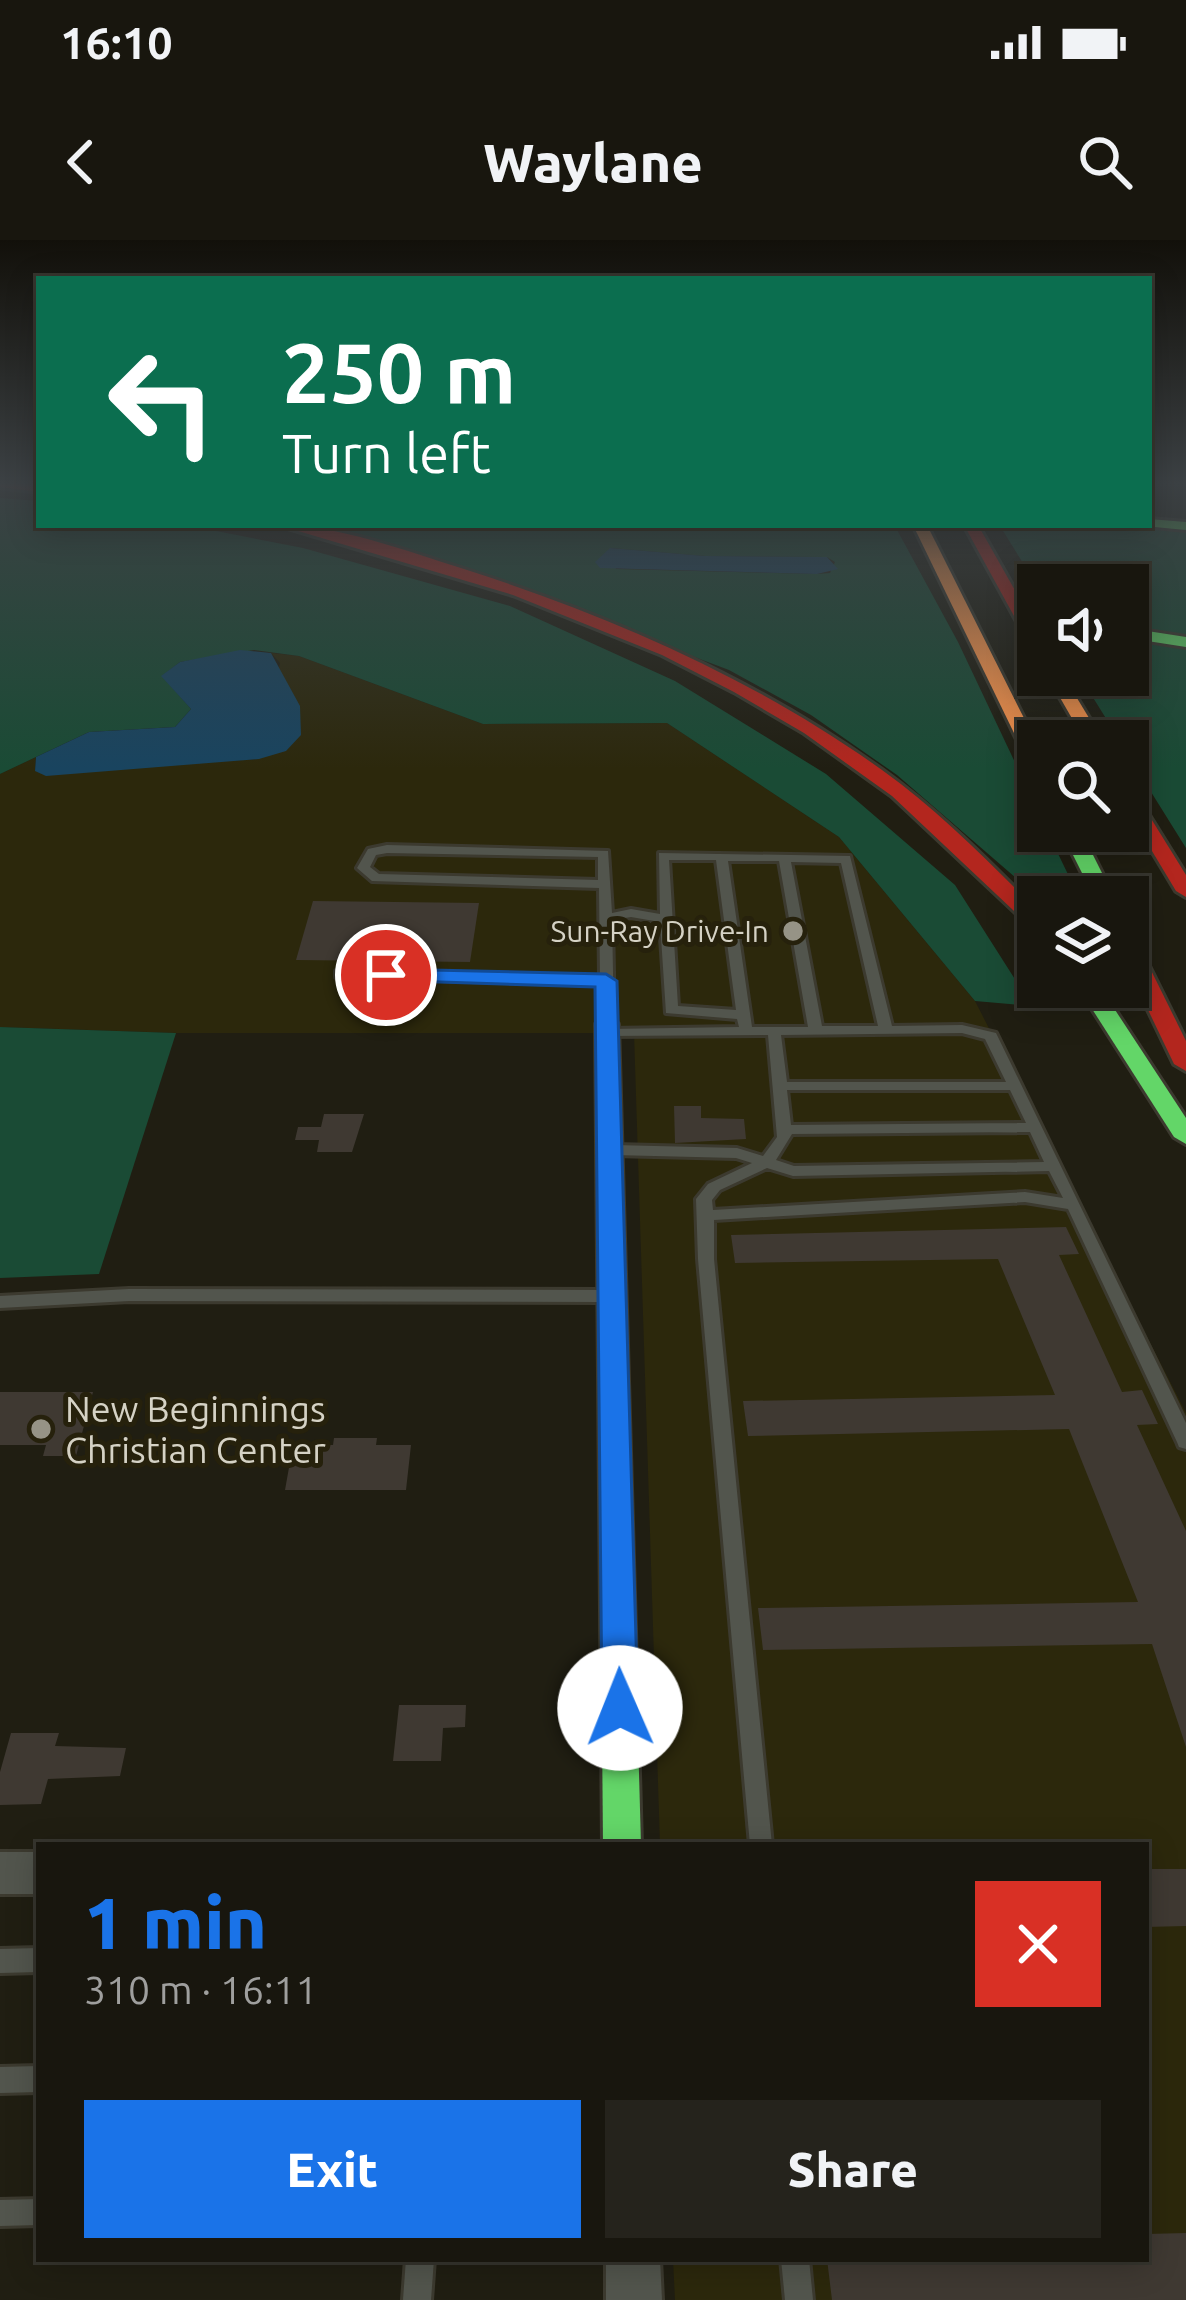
<!DOCTYPE html>
<meta charset="utf-8">
<style>
:root{--surface:#18160e;--page:#25231c;--text:#f1f3f6;--muted:#9f9f9e;--line:#36352e;--accent:#1a73e8}
body{margin:0;font-family:Ubuntu,sans-serif;background:var(--page);color:var(--text);height:100vh;display:flex;flex-direction:column;font-size:45px;white-space:nowrap}
*{box-sizing:border-box;margin:0}
p{font-size:39px;color:var(--muted)}
.icon{flex:none;width:66px;height:66px;fill:none;stroke:currentColor;stroke-width:2;stroke-linecap:round;stroke-linejoin:round}
.map{position:relative;flex:1;overflow:hidden}
.panel{position:absolute;left:36px;top:1602px;width:1113px;height:420px;display:flex;flex-direction:column;background:var(--surface);border-radius:0px;box-shadow:0 6px 30px #0003,0 0 0 3px var(--line)}
.panel>*{flex:none}
.top-card{position:absolute;left:36px;top:36px;width:1116px;height:252px;border-radius:0px;box-shadow:0 6px 30px #0003,0 0 0 3px var(--line);background:#0b6e4f;color:#fff;overflow:hidden}
.buttons{position:absolute;left:1017px;top:324px;display:grid;gap:24px}
.buttons a{display:grid;place-items:center;width:132px;height:132px;border-radius:0px;background:var(--surface);box-shadow:0 6px 30px #0003,0 0 0 3px var(--line);font-size:60px}
.pin{position:absolute;display:grid;place-items:center;width:102px;height:102px;color:#fff;margin:-51px;border:6px solid #fff;border-radius:50%;box-shadow:0 3px 12px #0007}
.me{position:absolute;width:132px;margin:-66px;rotate:359deg;stroke-linejoin:round;filter:drop-shadow(0 0 9px #0008)}
.turn{display:flex;align-items:center;gap:42px;height:252px;padding:0 48px;font-size:54px}
.turn .icon{width:156px;height:156px;stroke-width:2.5}
.turn b{display:block;font-size:84px;line-height:102px}
.round{display:grid;place-items:center;flex:none;width:126px;height:126px;border-radius:0px;background:var(--page)}
.headline{display:flex;align-items:center;justify-content:space-between;height:204px;padding:0 48px}
h1{font-size:72px;font-weight:800;line-height:90px;color:var(--accent)}
.button{display:flex;gap:24px;margin-top:auto;padding:24px 48px}
.button a{flex:1;height:138px;border-radius:0px;background:var(--accent);color:#fff;font-size:48px;font-weight:800;line-height:138px;text-align:center}
.button a+a{background:var(--page);color:var(--text)}
.status{display:flex;justify-content:space-between;align-items:center;height:84px;padding:0 60px;background:var(--surface);direction:ltr}
.status svg{height:33px;fill:currentColor}
header{display:flex;justify-content:space-between;align-items:center;height:156px;padding:0 48px;background:var(--surface);font-size:54px;font-weight:800}
.map>svg:first-child{display:block}
.built{fill:#2c280c}
.green{fill:#1a4b35;fill-rule:evenodd}
.water{fill:#19445f}
.building{fill:#3f3932}
.lines{fill:none;stroke-linecap:round;stroke-linejoin:round}
.lane-casing{stroke:#3c3a2f;stroke-width:6}
.street-casing{stroke:#3c3a2f;stroke-width:6}
.fast-casing{stroke:#3c3a2f;stroke-width:6}
.slow-casing{stroke:#3c3a2f;stroke-width:6}
.jam-casing{stroke:#3c3a2f;stroke-width:6}
.lane{fill:#52554d;fill-rule:evenodd}
.street{fill:#52554d;fill-rule:evenodd}
.fast{fill:#63d668;fill-rule:evenodd}
.slow{fill:#ff974d;fill-rule:evenodd}
.jam{fill:#b3261e;fill-rule:evenodd}
.route{fill:#1a73e8;stroke:#114b97;stroke-width:3}
.poi-dot{fill:#969386;stroke:#26210c;stroke-width:4.5}
.labels{text-anchor:middle;dominant-baseline:central;stroke-width:10;stroke-linejoin:round;paint-order:stroke}
.far-poi-label{font-size:30px;fill:#d5d2c5;stroke:#26210c;text-anchor:end}
.poi-label{font-size:36px;fill:#d5d2c5;stroke:#26210c;text-anchor:start}
</style>
<div class="status"><b>16:10</b><svg viewBox="0 0 49 12"><path d="M0 12V9h3v3zM5 12V6h3v6zM10 12V3h3v9zM15 12V0h3v12zM26 1h20v11H26zM47 4h2v5h-2z"/></svg></div>
<header><svg class="icon" aria-label="back" viewBox="0 0 24 24"><path d="M15 5l-7 7 7 7"/></svg>Waylane<svg class="icon" aria-label="search" viewBox="0 0 24 24"><circle cx="10" cy="10" r="6"/><path d="M15 15l6 6"/></svg></header>
<div class="map">
<svg width="1186" height="2060" viewBox="0 0 1186 2060">
<rect width="100%" height="100%" fill="#201e12"/>
<path class="built" d="M271,413L299,416L483,484L667,483L839,597L975,761L1186,1173V2060H675L673,2019H1146V1605H660L634,793H176L0,787V534L36,517L35,531L259,519L280,423Z"/>
<g class="green">
<path d="M0,258L39,261V285H185L303,308L510,366L675,441L826,534L955,645L1032,766L975,761L839,597L667,483L483,484L299,416L254,410L180,422L162,436L191,469L175,487L89,492L0,534Z"/>
<path d="M309,285L896,288L958,402L1038,571V591H1047L1079,657H1038L897,535L811,475L729,430L402,307ZM610,308L705,316L827,317L835,322L830,333L817,334L616,329Z"/>
<path d="M1127,285L1186,289V400L1128,390V345L1038,347L1000,286Z"/>
<path d="M1128,396L1186,406V608L1128,515V501H1120L1079,435H1128Z"/>
<path d="M0,787L176,793L99,1034L0,1038Z"/>
</g>
<g class="water">
<path d="M610,308L705,316L827,317L838,329L817,334L600,328L595,322Z"/>
<path d="M240,410L271,413L300,466L301,495L286,511L259,519L46,536L35,531L36,517L89,492L175,487L191,469L161,436L180,422Z"/>
</g>
<g class="building">
<path d="M313,661L479,663L470,722L296,720Z"/>
<path d="M674,866H701V878L744,879L746,899L675,903Z"/>
<path d="M324,874H364L352,912H317L319,900H295L298,887H321Z"/>
<path d="M1066,987L1079,1014L1059,1015L1122,1152L1142,1150L1158,1184L1137,1185L1186,1291V1507L1152,1404L763,1410L758,1368L1138,1362L1069,1189L748,1196L743,1161L1055,1155L998,1019L735,1023L731,995Z"/>
<path d="M0,1152H93L76,1216H43L46,1205H0Z"/>
<path d="M334,1198H377L376,1205H411L406,1250H285L293,1205H333Z"/>
<path d="M399,1465H466L465,1487L443,1488L441,1521H393Z"/>
<path d="M11,1493H59L55,1506L126,1508L120,1536L48,1539L41,1564L0,1565V1532Z"/>
<path d="M1146,1629H1186V1686L1146,1687Z"/>
<path d="M1186,1993V2060H832L827,2019H1146V1994Z"/>
</g>
<g class="lines">
<defs>
<g id="lane">
<path d="M387,605L608,611L612,673L631,669L660,674L659,613L850,616L892,786L962,785L996,793L1186,1183V1209L1179,1207L1177,1202L1068,969L1025,962L714,980V1019L772,1605H750L698,1019L696,959L708,944L752,923L736,918L614,915L606,910L614,905L737,908L763,916L777,897L768,795L604,796L602,793L609,789L739,787L737,779L666,773L660,682L631,677L612,680L614,784L607,788L600,784V745L336,737V731L341,730L600,737L599,648L372,641L357,628L368,609ZM387,613L598,617V640L379,634L370,627L376,615ZM669,620H716L736,770L678,766ZM728,621H779L808,787H752ZM791,622L841,623L878,786H822ZM962,793L985,799L1006,842H787L781,795ZM787,850H1010L1026,883L791,885ZM1030,892L1044,922L794,926L776,920L792,894ZM767,928L793,936L1049,931L1063,958L1025,952L713,970L712,960L720,950Z"/>
<path d="M129,1049L606,1050L614,1056L606,1062L129,1061L0,1068V1056Z"/>
<path d="M39,1708V1732L0,1733V1709Z"/>
<path d="M39,1826V1852L0,1853V1827Z"/>
<path d="M39,1959V1985L0,1986V1960Z"/>
<path d="M406,2019H434L431,2060H403Z"/>
<path d="M781,2019H809L813,2060H785Z"/>
</g>
<g id="street">
<rect x="0" y="1612" width="39" height="42"/>
<path d="M606,2019H660L662,2060H606Z"/>
</g>
<g id="fast">
<path d="M1149,279L1186,282V290L1144,286L1149,285Z"/>
<path d="M1128,388L1186,397V407L1128,398Z"/>
<path d="M1061,591H1081L1114,657H1094Z"/>
<path d="M1078,747H1100L1186,878V904L1174,897Z"/>
<path d="M607,777L618,784L641,1605H603L596,784Z"/>
</g>
<g id="slow">
<path d="M913,285H927L1038,506V529L1029,524Z"/>
<path d="M1047,435H1063L1103,501H1085Z"/>
</g>
<g id="jam">
<path d="M0,241L39,244V252L0,247Z"/>
<path d="M278,285C339,285 406,311 464,329C613,377 755,439 882,530C939,571 989,622 1038,671V689L1031,687L892,556L804,493L734,452L662,415L513,355Z"/>
<path d="M964,285H978L1038,391V410L1030,405Z"/>
<path d="M1128,550L1137,556L1186,635V657L1176,651L1128,571Z"/>
<path d="M1128,700L1139,706L1186,801V831L1174,824L1128,728Z"/>
</g>
</defs>
<use href="#lane" class="lane-casing"/>
<use href="#street" class="street-casing"/>
<use href="#fast" class="fast-casing"/>
<use href="#slow" class="slow-casing"/>
<use href="#jam" class="jam-casing"/>
<use href="#lane" class="lane"/>
<use href="#street" class="street"/>
<use href="#fast" class="fast"/>
<use href="#slow" class="slow"/>
<use href="#jam" class="jam"/>
</g>
<linearGradient id="sky" x2="0" y2="1"><stop stop-color="#12100a"/><stop offset="0.46" stop-color="#3c4144"/><stop offset="1" stop-color="#3c4144" stop-opacity="0"/></linearGradient>
<rect width="1186" height="529" fill="url(#sky)"/>
<path class="route" d="M386,729L606,734L617,741L638,1468L633,1478L620,1483L608,1478L602,1468L595,747L378,740L375,735Z"/>
<g class="poi-dot">
<circle cx="793" cy="691" r="12"/>
<circle cx="41" cy="1189" r="12"/>
</g>
<g class="labels">
<g class="far-poi-label">
<text x="769" y="691">Sun-Ray Drive-In</text>
</g>
<g class="poi-label">
<text x="65" y="1168">New Beginnings<tspan x="65" dy="41">Christian Center</tspan></text>
</g>
</g>
</svg>
<div class="buttons">
<a><svg class="icon" aria-label="sound" viewBox="0 0 24 24"><path d="M4 9h4l5-4v14l-5-4H4zM17 9q2 3 0 6"/></svg></a>
<a><svg class="icon" aria-label="search" viewBox="0 0 24 24"><circle cx="10" cy="10" r="6"/><path d="M15 15l6 6"/></svg></a>
<a><svg class="icon" aria-label="layers" viewBox="0 0 24 24"><path d="M12 4l9 5-9 5-9-5zM3 14l9 5 9-5"/></svg></a>
</div>
<div class="pin" style="left:386px;top:735px;background:#d93025"><svg class="icon" aria-label="arrive" viewBox="0 0 24 24"><path d="M6 21V4h12l-3 4 3 4H6"/></svg></div>
<svg class="me" style="left:620px;top:1468px" viewBox="-20 -20 40 40"><circle r="19" fill="#fff"/><path d="M0-13L10 11 0 6-10 11z" fill="#1a73e8"/></svg>
<div class="top-card">
<div class="turn"><svg class="icon" aria-label="left" viewBox="0 0 24 24"><path d="M17 20v-9H6M10 6l-5 5 5 5"/></svg><div><b>250 m</b>Turn left</div></div>
</div>
<section class="panel">
<div class="headline"><div><h1>1 min</h1><p>310 m · 16:11</p></div><a class="round" style="background:#d93025;color:#fff"><svg class="icon" aria-label="close" viewBox="0 0 24 24"><path d="M6 6l12 12M18 6L6 18"/></svg></a></div>
<div class="button"><a>Exit</a><a>Share</a></div>
</section>
</div>
